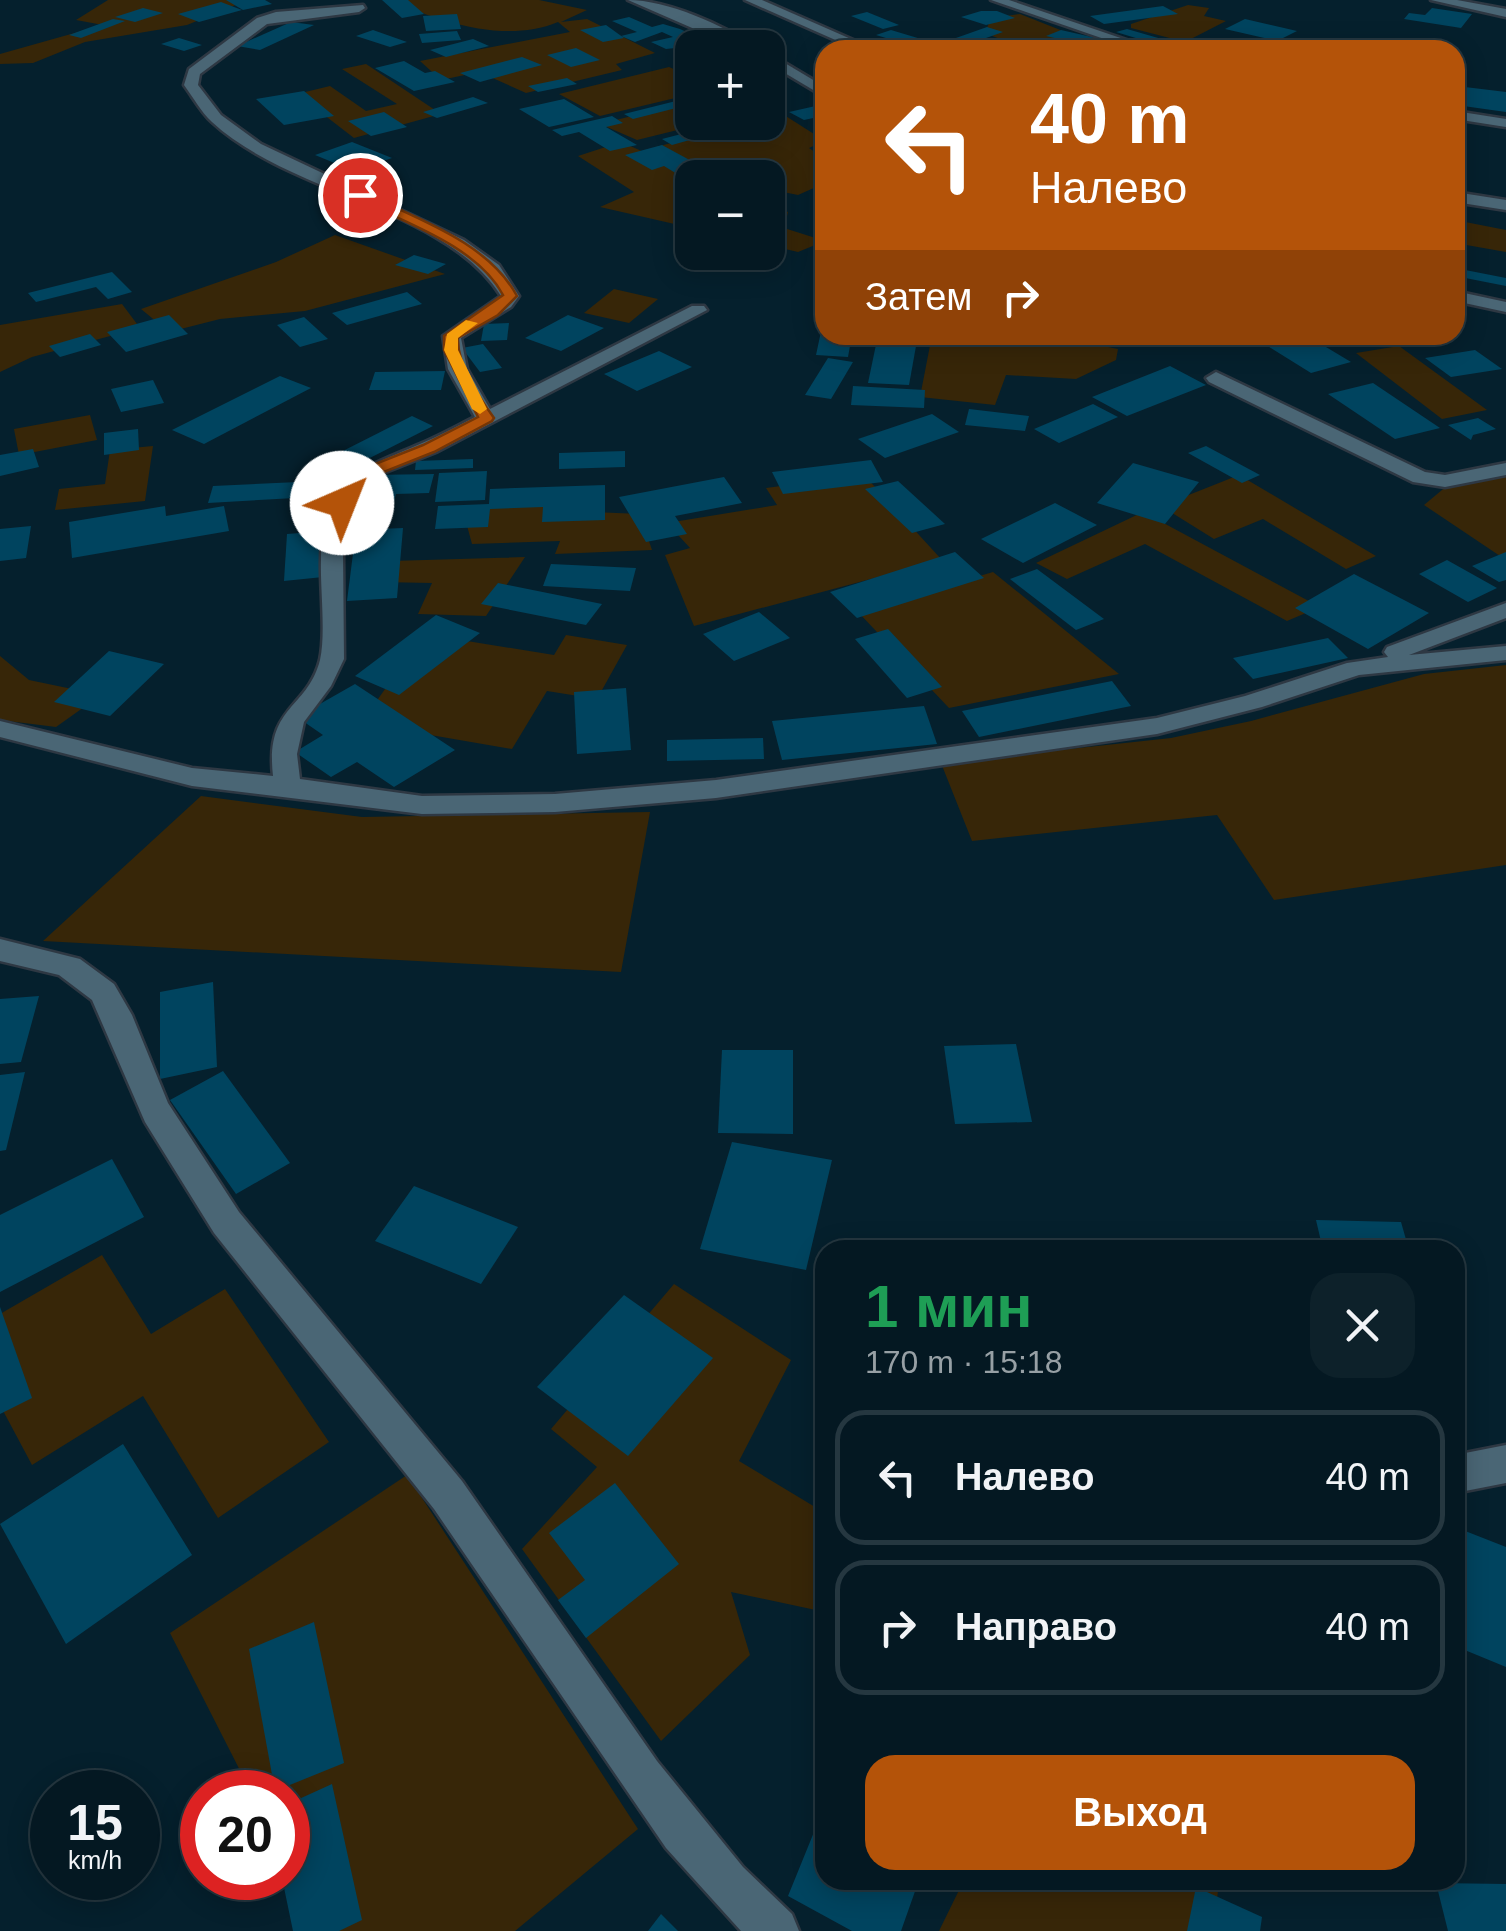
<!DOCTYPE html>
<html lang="ru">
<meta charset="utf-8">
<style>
:root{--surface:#041822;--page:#0d212a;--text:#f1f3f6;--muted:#97a0a5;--line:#253740;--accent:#b45309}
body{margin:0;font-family:Arial,sans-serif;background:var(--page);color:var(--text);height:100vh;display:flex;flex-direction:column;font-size:38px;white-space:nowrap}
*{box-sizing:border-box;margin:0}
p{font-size:32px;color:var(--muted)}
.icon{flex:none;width:55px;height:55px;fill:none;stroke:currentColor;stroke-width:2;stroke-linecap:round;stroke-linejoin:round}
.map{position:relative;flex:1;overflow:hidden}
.drawer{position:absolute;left:815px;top:1240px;width:650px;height:650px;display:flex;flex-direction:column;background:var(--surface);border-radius:30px;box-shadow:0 5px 25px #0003,0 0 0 2px var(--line)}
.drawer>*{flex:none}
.top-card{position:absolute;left:815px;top:40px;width:650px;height:305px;border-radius:30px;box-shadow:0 5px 25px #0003,0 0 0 2px var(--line);background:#b45309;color:#fff;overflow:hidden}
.tools{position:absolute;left:675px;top:30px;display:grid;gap:20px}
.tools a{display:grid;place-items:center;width:110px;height:110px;border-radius:20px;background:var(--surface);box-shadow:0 5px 25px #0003,0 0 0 2px var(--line);font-size:50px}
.speed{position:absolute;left:30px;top:1770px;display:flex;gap:20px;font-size:50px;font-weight:700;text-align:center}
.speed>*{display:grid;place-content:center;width:130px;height:130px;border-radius:50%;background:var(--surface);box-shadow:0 5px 25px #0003,0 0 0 2px var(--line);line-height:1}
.speed small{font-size:25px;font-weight:400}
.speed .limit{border:15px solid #d22;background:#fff;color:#111}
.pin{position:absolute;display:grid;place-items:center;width:85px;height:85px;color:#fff;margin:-42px;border:5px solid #fff;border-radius:50%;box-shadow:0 2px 10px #0007}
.me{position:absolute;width:110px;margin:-55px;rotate:44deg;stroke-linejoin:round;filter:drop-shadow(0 0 8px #0008)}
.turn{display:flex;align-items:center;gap:35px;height:210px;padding:0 50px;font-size:45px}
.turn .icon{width:130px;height:130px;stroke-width:2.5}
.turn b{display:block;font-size:70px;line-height:85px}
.then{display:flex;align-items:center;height:95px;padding:0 50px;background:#0003;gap:20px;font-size:38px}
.round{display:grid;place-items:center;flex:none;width:105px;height:105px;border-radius:30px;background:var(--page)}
.overview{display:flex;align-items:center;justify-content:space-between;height:170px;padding:0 50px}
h1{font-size:60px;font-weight:600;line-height:75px;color:#1e9e55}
.button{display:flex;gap:20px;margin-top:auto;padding:20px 50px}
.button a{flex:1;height:115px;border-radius:30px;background:var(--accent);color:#fff;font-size:40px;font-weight:600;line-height:115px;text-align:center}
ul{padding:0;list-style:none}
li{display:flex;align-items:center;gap:30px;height:135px;margin:0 20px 15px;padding:0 30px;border:5px solid var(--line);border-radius:30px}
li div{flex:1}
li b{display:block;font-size:38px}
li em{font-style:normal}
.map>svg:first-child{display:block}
.green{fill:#372608}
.building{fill:#00445f}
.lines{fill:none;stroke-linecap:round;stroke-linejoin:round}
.minor-casing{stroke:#2e3843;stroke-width:5}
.minor{fill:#4a6675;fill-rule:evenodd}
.route{fill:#b45309;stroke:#753606;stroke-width:2.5}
.slow{fill:#f59e0b}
</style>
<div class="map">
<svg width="1506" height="1931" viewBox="0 0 1506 1931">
<rect width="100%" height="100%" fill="#05202d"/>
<g class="green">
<path d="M108,0H248L187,25L85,42L33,63L0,64V54L103,25L76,20Z"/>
<path d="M390,0H539L587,10L561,22L587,19L655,53L616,64L622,70L526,93L479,72L441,80L420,61L570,32L558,22C505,44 440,22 390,0Z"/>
<path d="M1188,5L1209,8L1204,16L1226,21L1185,42L1131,28V24Z"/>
<path d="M1020,14L1078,37L1042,50H975L1005,41L985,33L991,18Z"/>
<path d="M366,64L441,114L354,138L297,94L330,86L366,111L397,104L342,69Z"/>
<path d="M669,67L692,77V94L600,116L559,94Z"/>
<path d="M692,101V122L706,123L637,140L600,124Z"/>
<path d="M781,113L825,141L809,148L825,159V183L798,195L768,189V178L727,177L656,147L746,123L768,122V117Z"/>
<path d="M621,142L701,177L692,178V228L600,207L634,192L578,156Z"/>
<path d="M768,202L788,212L784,228L825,241L798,252L768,245Z"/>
<path d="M1455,220L1506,230V252L1455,243Z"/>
<path d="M335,235L445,274L305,311L220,319L169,332L141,309L276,262Z"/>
<path d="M614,289L658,299L629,323L584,313Z"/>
<path d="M122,304L140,328L32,357L0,372V325Z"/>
<path d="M932,335H1048L1118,349L1116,360L1076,379L1006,375L995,405L920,397Z"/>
<path d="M1399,346L1487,410L1442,419L1356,353Z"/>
<path d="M90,415L97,440L19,455L14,429Z"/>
<path d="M153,446L145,501L55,510L59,489L105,484L110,450Z"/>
<path d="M1506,474V560L1424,505L1448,485Z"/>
<path d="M864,475L942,560L694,626L665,555L690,548L667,523L777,505L766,488Z"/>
<path d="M1239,475L1376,556L1346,569L1263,519L1214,539L1161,506Z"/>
<path d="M553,496L570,511L640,514L652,550L555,554L560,541L472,544L463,511Z"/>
<path d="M1143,512L1320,607L1287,621L1145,544L1067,579L1036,563Z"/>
<path d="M525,557L486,616L418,614L432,583L379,582L391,561Z"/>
<path d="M993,572L1119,674L949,708L858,612Z"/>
<path d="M424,634L554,655L566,635L627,645L597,699L547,691L512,749L361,723Z"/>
<path d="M0,656L29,680L101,695L56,727L0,720Z"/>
<path d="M1506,665V865L1274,900L1217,815L972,841L941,763L1171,738L1251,721L1424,674Z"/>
<path d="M201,796L362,817L650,812L621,972L43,941Z"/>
<path d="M102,1255L151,1334L225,1289L329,1442L218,1518L143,1396L32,1465L0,1405V1314Z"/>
<path d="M674,1284L791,1360L739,1461L825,1513V1612L731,1592L750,1655L661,1741L522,1549L597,1467L551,1429Z"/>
<path d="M407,1475L638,1829L515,1931H321L288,1865V1792H251L170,1633Z"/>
<path d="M964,1880H1219L1214,1931H939Z"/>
</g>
<g class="building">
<path d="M226,0H265L272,4L243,10Z"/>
<path d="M382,0H408L424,14L402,18Z"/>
<path d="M221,2L242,10L199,22L178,14Z"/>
<path d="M1163,6L1178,14L1104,24L1090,16Z"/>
<path d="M143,8L163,13L135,22L115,17Z"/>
<path d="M1432,8L1472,14L1461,28L1404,19L1409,13L1425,15Z"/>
<path d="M981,11H997L1015,18L986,25L961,17Z"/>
<path d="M867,12L899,25L883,29L851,16Z"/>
<path d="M457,14L461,29L426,31L423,16Z"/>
<path d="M629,17L652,27L663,24L680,29L712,44L666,49L651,42L673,37L662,32L635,42L621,36L637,32L612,21Z"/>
<path d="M113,19L125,21L81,38L69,35Z"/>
<path d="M1245,19L1297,31L1277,41L1225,29Z"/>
<path d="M291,22L314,25L260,50L237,46Z"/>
<path d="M606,25L624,38L603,42L580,30Z"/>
<path d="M987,27L1003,32L955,49L939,44Z"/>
<path d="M1127,29L1186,46L1197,42L1220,50H1175L1116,32Z"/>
<path d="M373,30L407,42L390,47L356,36Z"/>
<path d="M891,30L941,45L925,50L876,35Z"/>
<path d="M1061,30L1105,40L1114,43L1100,49L1046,36Z"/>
<path d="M457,31L461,40L422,43L419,34Z"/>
<path d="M179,38L202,45L184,51L161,44Z"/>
<path d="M473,39L489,46L446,57L430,50Z"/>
<path d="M1049,39L1075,45L1064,50H1024Z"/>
<path d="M576,48L600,60L571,67L547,55Z"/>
<path d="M522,57L542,65L480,82L460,73Z"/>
<path d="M404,61L425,73L435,71L455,82L414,91L375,68Z"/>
<path d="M567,78L577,84L538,92L528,86Z"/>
<path d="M1465,87L1506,92V112L1456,105Z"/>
<path d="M304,91L334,116L284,125L256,99Z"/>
<path d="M473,97L488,103L437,118L423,112Z"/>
<path d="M692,97V104L633,119L624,114Z"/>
<path d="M564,99L594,117L549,127L519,109Z"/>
<path d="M820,105L825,108V121L818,117L804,120L789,112Z"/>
<path d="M384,112L407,127L371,136L348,121Z"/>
<path d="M612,116L623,123L606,127L637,145L610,151L579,132L562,136L552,130Z"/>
<path d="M712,126L722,131L672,145L662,139Z"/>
<path d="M352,142L392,158L354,171L315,155Z"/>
<path d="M662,145L708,170L682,177L664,166L652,170L625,155Z"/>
<path d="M414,255L446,264L428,274L395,265Z"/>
<path d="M1455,268L1506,278V286L1455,276Z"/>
<path d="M112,272L132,292L108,299L96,287L36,302L28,293Z"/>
<path d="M407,292L422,304L347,325L332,313Z"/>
<path d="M169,315L188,334L126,352L107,332Z"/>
<path d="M568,315L604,328L561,351L525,338Z"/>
<path d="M304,317L328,339L300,347L277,325Z"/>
<path d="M823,322L825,335H852L848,357L816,355Z"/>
<path d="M509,323L507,340L481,341L484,324Z"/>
<path d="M90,334L101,345L60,357L49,346Z"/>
<path d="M878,335H918L909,385L868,383Z"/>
<path d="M1250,335H1306L1351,362L1311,373Z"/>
<path d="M483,344L502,368L480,372L462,348Z"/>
<path d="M1475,350L1502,369L1451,377L1425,358Z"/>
<path d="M659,351L692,367L637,391L604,374Z"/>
<path d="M828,358L853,362L831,399L805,395Z"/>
<path d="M1170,366L1206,385L1127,416L1092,397Z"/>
<path d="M445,371L441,390H369L375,372Z"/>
<path d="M280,376L311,388L204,444L172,430Z"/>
<path d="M153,380L164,403L121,412L111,389Z"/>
<path d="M1373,383L1440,428L1395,439L1328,394Z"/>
<path d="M853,386L925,390L924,408L851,405Z"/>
<path d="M1093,404L1118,417L1059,443L1034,429Z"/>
<path d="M969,409L1029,416L1025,431L965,425Z"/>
<path d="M932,414L959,432L885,458L858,439Z"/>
<path d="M412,416L433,426L352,467L331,457Z"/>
<path d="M1478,418L1496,429L1473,435L1471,440L1448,425Z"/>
<path d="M138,429L139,450L104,455V433Z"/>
<path d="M1206,446L1260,475L1242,483L1188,453Z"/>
<path d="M33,449L39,467L0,476V455Z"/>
<path d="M625,451V467L559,469V453Z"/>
<path d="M473,459V468L415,470L416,461Z"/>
<path d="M871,460L883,482L783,494L772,472Z"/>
<path d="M1133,463L1199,482L1165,524L1097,503Z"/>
<path d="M487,471L485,500L435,502L439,473Z"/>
<path d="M434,474L429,493L396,494L388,523L356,524L370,475Z"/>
<path d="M724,477L742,503L675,516L687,534L646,542L619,497Z"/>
<path d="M898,481L945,524L912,533L865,489Z"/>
<path d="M298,482L295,498L208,503L213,486Z"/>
<path d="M605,485V520L542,522L543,507L490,509L488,527L435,529L438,506L489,504L490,489Z"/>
<path d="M1055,503L1097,525L1023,563L981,539Z"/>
<path d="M165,506L166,516L224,506L229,531L72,558L69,522Z"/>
<path d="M31,526L26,558L0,561V529Z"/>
<path d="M403,528L397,598L347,601L356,530Z"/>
<path d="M325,531L323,577L284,581L287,534Z"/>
<path d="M955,552L984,578L857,618L830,592Z"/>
<path d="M1506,552V580L1499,582L1472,566Z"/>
<path d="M1447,560L1497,588L1468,602L1419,574Z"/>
<path d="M551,564L636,568L630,591L543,586Z"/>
<path d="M1037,569L1104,619L1076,630L1010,579Z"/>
<path d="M1354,574L1429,613L1368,649L1295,608Z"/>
<path d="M498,583L602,604L586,625L481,604Z"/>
<path d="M759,612L790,638L734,661L703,634Z"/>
<path d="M436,615L480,633L399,695L355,676Z"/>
<path d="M888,629L942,687L907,698L855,639Z"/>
<path d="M1328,638L1348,658L1253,679L1233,658Z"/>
<path d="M109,651L164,664L110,716L54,702Z"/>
<path d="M1112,681L1131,706L979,737L962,711Z"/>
<path d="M355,684L455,750L394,787L357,762L331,777L295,752L323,735L297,717Z"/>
<path d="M626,688L631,750L577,754L574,692Z"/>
<path d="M924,706L937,744L782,760L772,721Z"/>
<path d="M763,738L764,759L667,761V740Z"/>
<path d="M213,982L217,1067L160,1079V992Z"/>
<path d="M39,996L21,1062L0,1064V999Z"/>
<path d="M1016,1044L1032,1122L955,1124L944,1046Z"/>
<path d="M722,1050H793V1134L718,1133Z"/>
<path d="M223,1071L290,1163L236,1194L170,1100Z"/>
<path d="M25,1072L6,1150L0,1151V1075Z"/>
<path d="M732,1142L832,1160L806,1270L700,1249Z"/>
<path d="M112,1159L144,1217L0,1292V1215Z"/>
<path d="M414,1186L518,1227L481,1284L375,1241Z"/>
<path d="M1316,1220L1401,1222L1409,1250H1323Z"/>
<path d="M624,1295L713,1358L628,1456L537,1387Z"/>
<path d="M0,1307L32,1398L0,1414Z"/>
<path d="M123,1444L192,1555L66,1644L0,1524Z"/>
<path d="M615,1483L679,1564L586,1638L558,1600L585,1580L549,1533Z"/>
<path d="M1455,1527L1506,1547V1667L1455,1646Z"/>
<path d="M314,1622L344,1763L275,1791L249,1649Z"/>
<path d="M332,1784L362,1920L339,1931H293L282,1878H288V1804Z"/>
<path d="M825,1805V1880H919L901,1931H852L788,1896Z"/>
<path d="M1436,1883L1506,1884V1931H1448Z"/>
<path d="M1196,1887L1262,1917L1260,1931H1187Z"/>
<path d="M661,1914L678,1931H648Z"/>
</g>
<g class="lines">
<defs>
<g id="minor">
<path d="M628,0C666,0 725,25 756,48H738Z"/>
<path d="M745,0H762L876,50H858Z"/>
<path d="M991,0H1009L1156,50H1136Z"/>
<path d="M1431,0H1457L1506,9V17Z"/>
<path d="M363,5L365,8L359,12L267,24L200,74L198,85L221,115L261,144L464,240L499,265L519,296L511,307L461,338L467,369L490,409L692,306H704L707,310L436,452L373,477L361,489L353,503L343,552L344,659L331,686L304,722L297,754L300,779L422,796L555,794L716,780L1157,718L1245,696L1347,663L1388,657L1384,652L1387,647L1506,603V618L1409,655L1506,646V660L1359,675L1262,707L1157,734L716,798L555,812L422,814L192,786L0,737V721L192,768L273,776C265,705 307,710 320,660C326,633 320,588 321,560C321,477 356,472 420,444C439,436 457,426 475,417L448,369L443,336L501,296C446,208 291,195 212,122C201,112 193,97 184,85L189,69L257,18L276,12Z"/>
<path d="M768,53L825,87V97L768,63Z"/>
<path d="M1455,111L1506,119V127L1455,119Z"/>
<path d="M1455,192L1506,200V210L1455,202Z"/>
<path d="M1455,291L1506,302V312L1455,301Z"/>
<path d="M1216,372L1425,472L1445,475L1506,463V475L1445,487L1413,482L1209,382L1206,378Z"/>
<path d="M0,939L80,959L114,984L132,1015L168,1103L239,1212L462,1481L657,1761L743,1867L792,1914L799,1931H741L666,1848L434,1509L214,1233L145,1122L92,1000L59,975L0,961Z"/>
<path d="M1506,1445V1483L1455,1493V1455Z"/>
</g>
</defs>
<use href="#minor" class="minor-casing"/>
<use href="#minor" class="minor"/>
</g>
<path class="route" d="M355,193H364C417,219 488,242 517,296L498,315L458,338C457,365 479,397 494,418L492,421L434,452L371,477L348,506L342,508L334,503L360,470L423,445L478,417L444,350V336L503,295C477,246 404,222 355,198Z"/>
<path class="slow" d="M466,320L478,323L458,338V350L487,409L480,414L472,409L444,350L447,334Z"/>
</svg>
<div class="tools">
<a>+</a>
<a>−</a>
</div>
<div class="speed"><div>15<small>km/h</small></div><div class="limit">20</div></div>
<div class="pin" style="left:360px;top:195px;background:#d93025"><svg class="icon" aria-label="arrive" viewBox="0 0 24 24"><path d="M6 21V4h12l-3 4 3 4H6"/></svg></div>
<svg class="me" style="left:342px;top:503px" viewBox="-20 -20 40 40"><circle r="19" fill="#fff"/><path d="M0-13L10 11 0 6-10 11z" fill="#b45309"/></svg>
<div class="top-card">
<div class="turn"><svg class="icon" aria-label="left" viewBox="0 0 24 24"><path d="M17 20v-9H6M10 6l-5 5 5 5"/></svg><div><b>40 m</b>Налево</div></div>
<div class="then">Затем<svg class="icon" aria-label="right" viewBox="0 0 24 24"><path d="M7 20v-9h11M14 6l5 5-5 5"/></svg></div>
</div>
<section class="drawer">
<div class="overview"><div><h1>1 мин</h1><p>170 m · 15:18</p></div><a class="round"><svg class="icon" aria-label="close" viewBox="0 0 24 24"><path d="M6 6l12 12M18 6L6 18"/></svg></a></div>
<ul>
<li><svg class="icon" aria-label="left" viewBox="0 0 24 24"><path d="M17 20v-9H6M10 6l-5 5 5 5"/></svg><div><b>Налево</b></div><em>40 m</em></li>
<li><svg class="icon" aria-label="right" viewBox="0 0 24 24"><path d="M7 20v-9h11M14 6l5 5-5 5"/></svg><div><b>Направо</b></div><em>40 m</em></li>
</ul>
<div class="button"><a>Выход</a></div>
</section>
</div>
